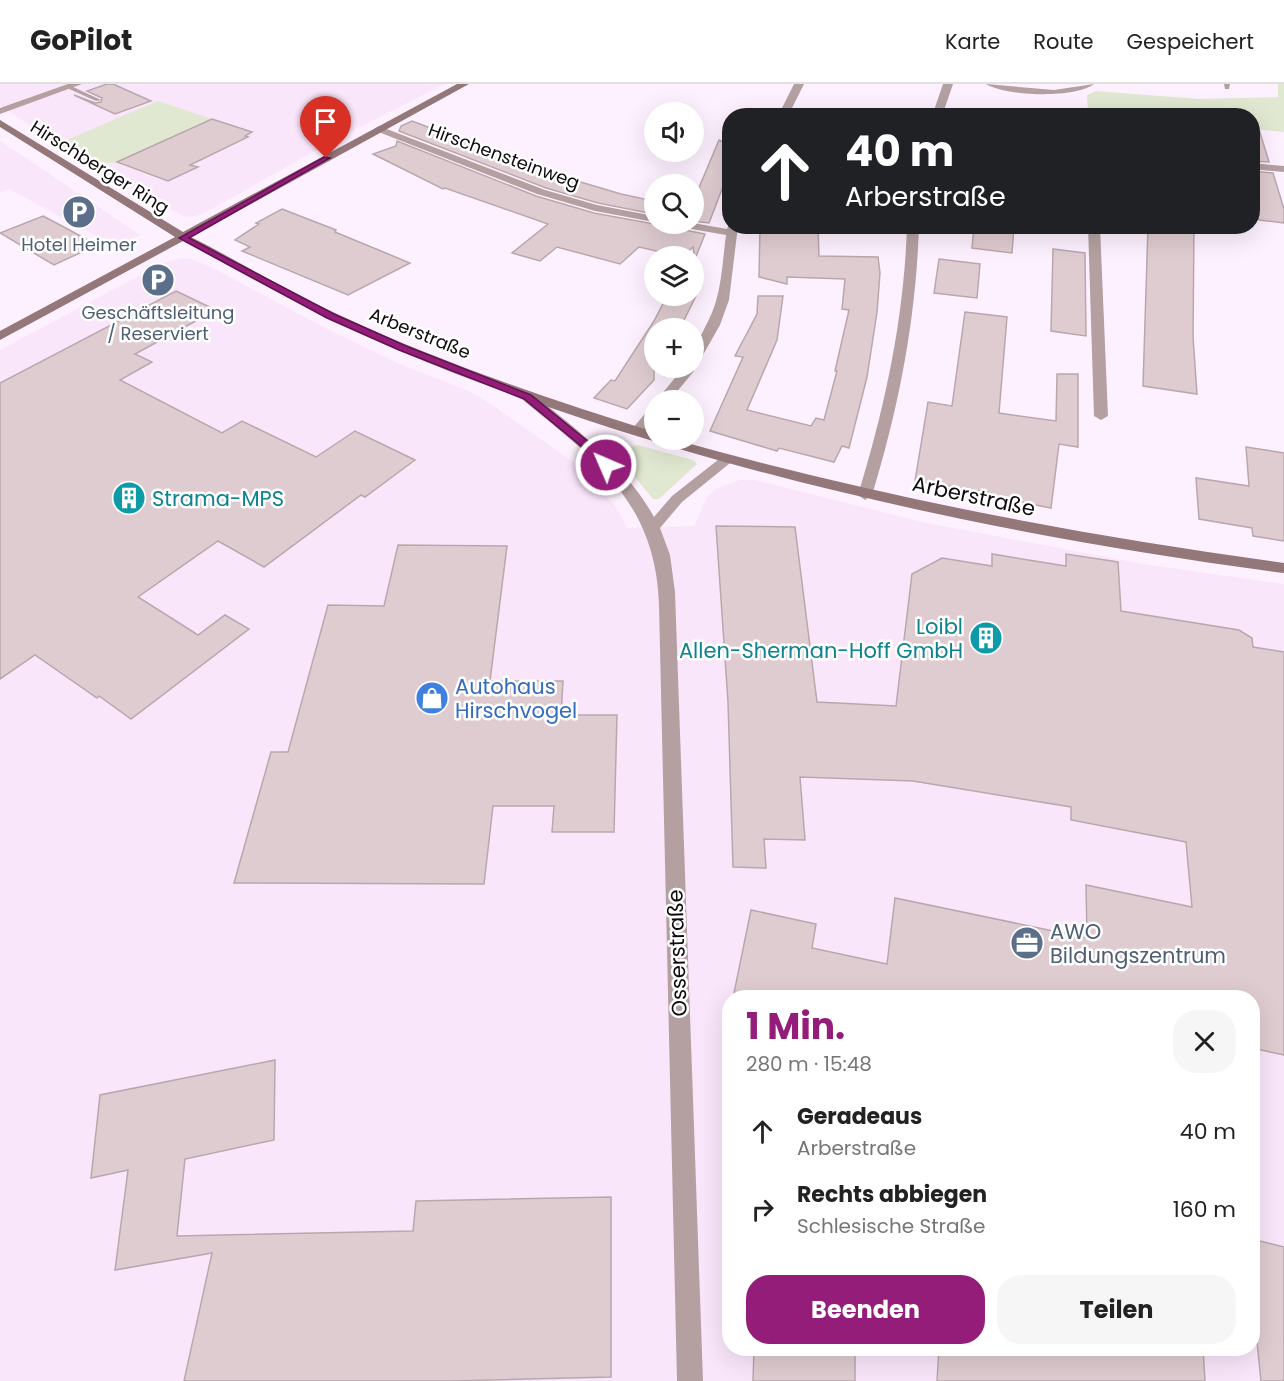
<!DOCTYPE html>
<html lang="de">
<meta charset="utf-8">
<style>
:root{--surface:#fff;--page:#f6f6f6;--text:#222;--muted:#767676;--line:#e0e0e0;--accent:#941d7a}
body{margin:0;font-family:Poppins,sans-serif;background:var(--page);color:var(--text);height:100vh;display:flex;flex-direction:column;font-size:22px;white-space:nowrap}
*{box-sizing:border-box;margin:0}
p{font-size:20px;color:var(--muted)}
.icon{flex:none;width:33px;height:33px;fill:none;stroke:currentColor;stroke-width:2;stroke-linecap:round;stroke-linejoin:round}
.map{position:relative;flex:1;overflow:hidden}
.side{position:absolute;left:722px;top:906px;width:538px;height:366px;display:flex;flex-direction:column;background:var(--surface);border-radius:24px;box-shadow:0 6px 24px #0002}
.side>*{flex:none}
.banner{position:absolute;left:722px;top:24px;width:538px;height:126px;border-radius:24px;box-shadow:0 6px 24px #0002;background:#202124;color:#fff;overflow:hidden}
.controls{position:absolute;left:644px;top:18px;display:grid;gap:12px}
.controls a{display:grid;place-items:center;width:60px;height:60px;border-radius:50%;background:var(--surface);box-shadow:0 6px 24px #0002;font-size:30px}
.pin{position:absolute;display:grid;place-items:center;width:51px;height:51px;color:#fff;margin:-62px -26px;border-radius:50% 50% 50% 0;rotate:-45deg;box-shadow:0 0 6px #0007}
.pin .icon{rotate:45deg}
.me{position:absolute;width:66px;margin:-33px;rotate:315deg;stroke-linejoin:round;filter:drop-shadow(0 0 4px #0008)}
.turn{display:flex;align-items:center;gap:21px;height:126px;padding:0 24px;font-size:27px}
.turn .icon{width:78px;height:78px;stroke-width:2.5}
.turn b{display:block;font-size:42px;line-height:51px}
.round{display:grid;place-items:center;flex:none;width:63px;height:63px;border-radius:24px;background:var(--page)}
.head{display:flex;align-items:center;justify-content:space-between;height:102px;padding:0 24px}
h1{font-size:36px;font-weight:700;line-height:45px;color:var(--accent)}
.button{display:flex;gap:12px;margin-top:auto;padding:12px 24px}
.button a{flex:1;height:69px;border-radius:24px;background:var(--accent);color:#fff;font-size:24px;font-weight:700;line-height:69px;text-align:center}
.button a+a{background:var(--page);color:var(--text)}
ul{padding:0;list-style:none}
li{display:flex;align-items:center;gap:18px;height:78px;padding:0 24px}
li div{flex:1}
li b{display:block;font-size:22px}
li em{font-style:normal}
header{display:flex;align-items:center;gap:36px;box-sizing:border-box;height:84px;padding:0 30px;background:var(--surface);border-bottom:2px solid var(--line)}
header strong{font-size:28px}
nav{display:flex;gap:33px;margin-inline-start:auto;font-size:21px}
.map>svg:first-child{display:block}
.built{fill:#fae6fa;fill-rule:evenodd}
.green{fill:#e0e8d1}
.building{fill:#dfccd1;stroke:#baa7ad;stroke-width:1.5}
.lines{fill:none;stroke-linecap:round;stroke-linejoin:round}
.lane{fill:#b4a0a1;fill-rule:evenodd}
.street{fill:#b4a0a1;fill-rule:evenodd}
.secondary{fill:#937779;fill-rule:evenodd}
.route{fill:#941d7a;stroke:#60134f;stroke-width:1.5}
.labels{text-anchor:middle;dominant-baseline:central;stroke-width:5;stroke-linejoin:round;paint-order:stroke}
.far-street-label{font-size:18px;fill:#0e0a0e;stroke:#fff}
.far-service-label{font-size:18px;fill:#4e5e75;stroke:#fff}
.street-label{font-size:21px;fill:#0e0a0e;stroke:#fff}
.culture-label{font-size:21px;fill:#0d838f;stroke:#fff;text-anchor:start}
.shop-label{font-size:21px;fill:#366cbe;stroke:#fff;text-anchor:start}
.service-label{font-size:21px;fill:#4e5e75;stroke:#fff;text-anchor:start}
</style>
<header>
<strong>GoPilot</strong>
<nav><a>Karte</a><a>Route</a><a>Gespeichert</a></nav>
</header>
<div class="map">
<svg width="1284" height="1297" viewBox="0 0 1284 1297">
<rect width="100%" height="100%" fill="#fef1ff"/>
<g class="built">
<path d="M0,0H445L338,54L203,130L192,133L183,132L87,81L0,21Z"/>
<path d="M0,57L26,74L140,151L115,162L9,105L0,108Z"/>
<path d="M181,174L191,175L209,182L329,246L400,280L469,307L491,320L579,382L616,423L627,444L694,442L707,413L717,404L739,396H755L922,438L1143,480L1284,500V1297H0V266L163,179ZM729,914H1252V1264H729Z"/>
</g>
<g class="green">
<path d="M1278,0H1284V48L1253,45L1252,32H1113L1088,29L1087,11L1096,7L1199,15L1278,13Z"/>
<path d="M158,17L212,35L117,78L87,81L57,60Z"/>
<path d="M638,361L693,376L697,380L659,415H653L620,375L624,365Z"/>
</g>
<g class="building">
<path d="M107,0H113L151,17L115,30L74,11L95,19L101,18L102,14L87,7Z"/>
<path d="M212,35L252,48L245,52L248,53L190,81L198,83L168,97L117,78Z"/>
<path d="M412,37L540,86L621,110L654,117V130L598,119L546,104L399,47L401,42Z"/>
<path d="M1258,42L1269,78L1252,77V43Z"/>
<path d="M719,56L729,61V87L709,139L693,137V118Z"/>
<path d="M397,57L536,112L594,129L654,140H672L680,145L705,150L695,175L693,163L683,172H678L639,163L620,180L557,163L540,177L512,169L548,140L445,104L443,105L373,70L396,62Z"/>
<path d="M1252,87L1273,89L1284,125V139L1259,136L1252,115Z"/>
<path d="M282,125L336,146L335,148L410,179L348,211L242,167L250,163L235,156L259,140L256,139Z"/>
<path d="M43,132L62,142L97,161L54,181L0,149Z"/>
<path d="M760,142H818L819,172L878,173L880,189L877,228L867,293L849,364L842,362L834,378L779,364L777,367L710,347L743,273L735,272L757,230L758,212H783L777,256L747,326L811,342L816,334L824,336L837,287H835L849,226L842,225L845,195L787,193V200L759,193Z"/>
<path d="M974,142H1014L1012,169L972,164Z"/>
<path d="M1148,142H1194L1193,253L1197,310L1143,302Z"/>
<path d="M1053,165L1085,169L1086,252L1051,247Z"/>
<path d="M939,175L980,180L977,214L934,209Z"/>
<path d="M176,207L216,226L135,270L152,278L120,296L222,349L242,337L316,373L355,347L415,376L365,413L361,411L264,483L218,457L138,513L198,551L225,531L249,545L131,635L99,612L97,614L35,571L0,595V299Z"/>
<path d="M667,212H696L680,244H654V296L627,325L594,314L611,296L615,297L654,237Z"/>
<path d="M965,228L1007,233L999,329L1056,337L1057,290H1078V363L1059,360L1051,424L991,412V409L915,397L928,318L952,322Z"/>
<path d="M1246,363L1284,369V457L1253,452L1252,444L1199,435L1196,394L1249,402Z"/>
<path d="M716,442L795,443L817,618L896,622L912,490L942,474L992,482V470L1066,482V470L1118,478L1121,527L1239,546L1252,554L1253,563L1284,568V971L1252,964V914H733L751,826L816,840L812,864L887,880L895,814L1087,854L1086,801L1192,823L1186,758L1071,736V723L913,697L800,693L805,756L764,755L766,784L733,783L728,618Z"/>
<path d="M398,461L507,462L490,597H563L561,631H617L614,748H552L554,722H493L484,800L234,799L271,668H288L328,521L384,522Z"/>
<path d="M275,976L274,1056L185,1075L177,1152L413,1147L416,1117L611,1113V1293L452,1297H184L212,1169L115,1186L128,1086L91,1094L100,1011Z"/>
<path d="M1252,1155L1284,1163V1297H1261L1252,1209Z"/>
<path d="M754,1264H855V1297H753Z"/>
<path d="M939,1264H1203L1205,1297H937Z"/>
</g>
<g class="lines">
<g class="lane">
<path d="M1224,0H1230L1229,5H1225Z"/>
<path d="M67,2H71L101,16L96,17L67,4Z"/>
</g>
<g class="street">
<path d="M68,0H82L0,30V24Z"/>
<path d="M794,0H804L788,32H778Z"/>
<path d="M943,0H953L942,32H932Z"/>
<path d="M986,0L1054,6L1094,0C1075,15 1005,12 986,0Z"/>
<path d="M379,42L545,106L597,121L654,132V138L595,127L537,110L376,47L374,45Z"/>
<path d="M1252,79L1284,82V88L1252,85Z"/>
<path d="M693,139L727,145L729,140V142H738L729,216L720,241L699,278L694,282V287L670,316H657L683,284H693C693,257 709,242 716,217C722,197 723,173 726,151L680,143L674,140Z"/>
<path d="M907,142H919C916,235 899,323 872,411L865,416L858,411C885,323 904,235 907,142Z"/>
<path d="M1088,142H1100L1108,332L1101,336L1094,332Z"/>
<path d="M528,309L533,310C577,346 626,382 654,433L672,412L723,372H733L735,375L682,418L660,444L670,471L675,508L703,1297H677L659,521C656,419 596,376 523,316L521,313L523,310Z"/>
<path d="M654,324V337L642,351H632L630,348L632,345L649,325Z"/>
</g>
<path class="secondary" d="M457,0H469L191,153C240,178 287,207 337,230C439,278 546,314 654,348V356H676C876,412 1078,451 1284,479V489C1057,459 831,414 614,345C540,321 467,296 396,265C322,234 253,195 183,157L0,256V247L175,153L0,43V36L183,148Z"/>
</g>
<path class="route" d="M324,73L330,74L189,154L334,230L406,262L531,311L595,363L610,379V383H602L588,368L524,315L399,266L327,234L179,154Z"/>
<defs>
<symbol id="parking-disc" viewBox="-11 -11 22 22"><circle r="9.5" fill="#5c6f8a" stroke="#fff"/><path d="M-3.5-5.5H1a3.5 3.5 0 0 1 0 7H-1V5.5H-3.5ZM-1-3.4V-.6H.8a1.4 1.4 0 0 0 0-2.8Z" fill="#fff"/></symbol>
<symbol id="building-disc" viewBox="-11 -11 22 22"><circle r="9.5" fill="#0f9aa8" stroke="#fff"/><path d="M-4-6H4V6H1V3H-1V6H-4ZM-2.5-4.3h1.7v1.8h-1.7ZM.8-4.3h1.7v1.8H.8ZM-2.5-1h1.7V.8h-1.7ZM.8-1h1.7V.8H.8Z" fill="#fff"/></symbol>
<symbol id="shop-disc" viewBox="-11 -11 22 22"><circle r="9.5" fill="#3f7fe0" stroke="#fff"/><path d="M-5-2.5h2.3a2.7 3.5 0 0 1 5.4 0H5L5.5 6h-11ZM-1.5-2.5h3a1.5 2.3 0 0 0-3 0Z" fill="#fff"/></symbol>
<symbol id="office-disc" viewBox="-11 -11 22 22"><circle r="9.5" fill="#5c6f8a" stroke="#fff"/><path d="M-6-3h4V-5.5h4V-3h4V5H-6ZM-1-4.5V-3h2v-1.5ZM-6 0V1H6V0Z" fill="#fff"/></symbol>
</defs>
<g fill-rule="evenodd">
<use href="#parking-disc" x="60" y="109" width="38" height="38"/>
<use href="#parking-disc" x="139" y="177" width="38" height="38"/>
<use href="#building-disc" x="110" y="395" width="38" height="38"/>
<use href="#building-disc" x="967" y="535" width="38" height="38"/>
<use href="#shop-disc" x="413" y="595" width="38" height="38"/>
<use href="#office-disc" x="1008" y="840" width="38" height="38"/>
</g>
<g class="labels">
<g class="far-street-label">
<text transform="translate(504 72) rotate(20)">Hirschensteinweg</text>
<text transform="translate(100 83) rotate(32)">Hirschberger Ring</text>
<text transform="translate(420 249) rotate(22)">Arberstraße</text>
</g>
<g class="far-service-label">
<text x="79" y="160">Hotel Heimer</text>
<text x="158" y="228">Geschäftsleitung<tspan x="158" dy="21">/ Reserviert</tspan></text>
</g>
<g class="street-label">
<text transform="translate(974 412) rotate(12)">Arberstraße</text>
<text transform="translate(677 869) rotate(-92)">Osserstraße</text>
</g>
<g class="culture-label">
<text x="152" y="414">Strama-MPS</text>
<text x="963" y="542" text-anchor="end">Loibl<tspan x="963" dy="24">Allen-Sherman-Hoff GmbH</tspan></text>
</g>
<g class="shop-label">
<text x="455" y="602">Autohaus<tspan x="455" dy="24">Hirschvogel</tspan></text>
</g>
<g class="service-label">
<text x="1050" y="847">AWO<tspan x="1050" dy="24">Bildungszentrum</tspan></text>
</g>
</g>
</svg>
<div class="controls">
<a><svg class="icon" aria-label="sound" viewBox="0 0 24 24"><path d="M4 9h4l5-4v14l-5-4H4zM17 9q2 3 0 6"/></svg></a>
<a><svg class="icon" aria-label="search" viewBox="0 0 24 24"><circle cx="10" cy="10" r="6"/><path d="M15 15l6 6"/></svg></a>
<a><svg class="icon" aria-label="layers" viewBox="0 0 24 24"><path d="M12 4l9 5-9 5-9-5zM3 14l9 5 9-5"/></svg></a>
<a>+</a>
<a>−</a>
</div>
<div class="pin" style="left:326px;top:74px;background:#d93025"><svg class="icon" aria-label="arrive" viewBox="0 0 24 24"><path d="M6 21V4h12l-3 4 3 4H6"/></svg></div>
<svg class="me" style="left:606px;top:381px" viewBox="-20 -20 40 40"><circle r="17" fill="#941d7a" stroke="#fff" stroke-width="3"/><path d="M0-11L8 9 0 5-8 9z" fill="#fff"/></svg>
<div class="banner">
<div class="turn"><svg class="icon" aria-label="ahead" viewBox="0 0 24 24"><path d="M12 20V5M6 11l6-6 6 6"/></svg><div><b>40 m</b>Arberstraße</div></div>
</div>
<section class="side">
<div class="head"><div><h1>1 Min.</h1><p>280 m · 15:48</p></div><a class="round"><svg class="icon" aria-label="close" viewBox="0 0 24 24"><path d="M6 6l12 12M18 6L6 18"/></svg></a></div>
<ul>
<li><svg class="icon" aria-label="ahead" viewBox="0 0 24 24"><path d="M12 20V5M6 11l6-6 6 6"/></svg><div><b>Geradeaus</b><p>Arberstraße</p></div><em>40 m</em></li>
<li><svg class="icon" aria-label="right" viewBox="0 0 24 24"><path d="M7 20v-9h11M14 6l5 5-5 5"/></svg><div><b>Rechts abbiegen</b><p>Schlesische Straße</p></div><em>160 m</em></li>
</ul>
<div class="button"><a>Beenden</a><a>Teilen</a></div>
</section>
</div>
